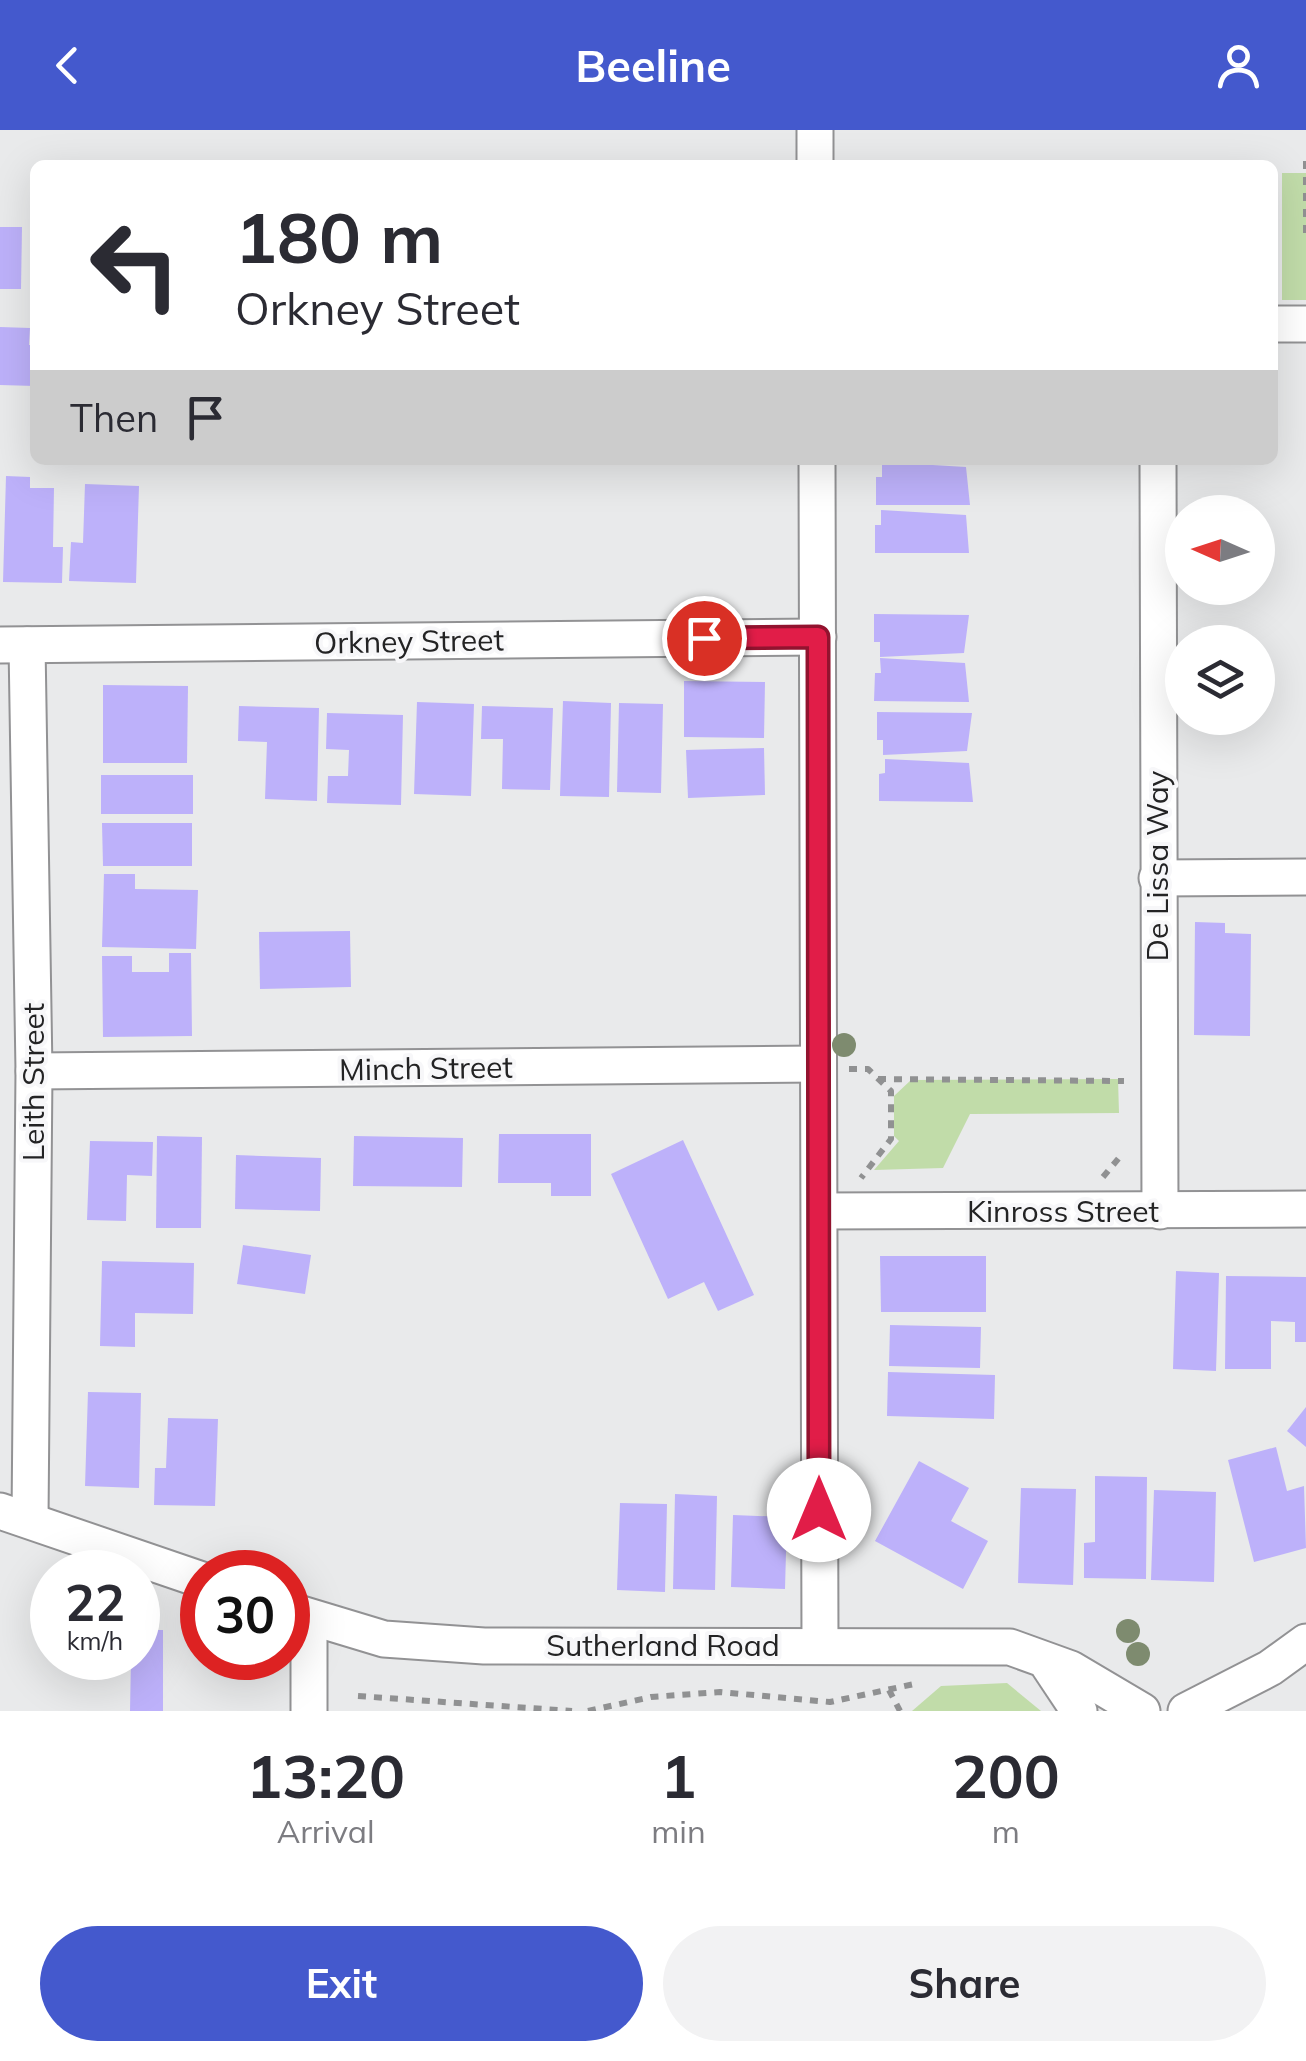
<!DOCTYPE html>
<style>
:root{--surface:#fff;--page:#f2f2f3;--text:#2b2b33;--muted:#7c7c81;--accent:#4459cd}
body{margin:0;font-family:Mulish,sans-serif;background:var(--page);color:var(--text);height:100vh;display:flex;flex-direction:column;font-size:38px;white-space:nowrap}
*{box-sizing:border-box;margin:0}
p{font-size:32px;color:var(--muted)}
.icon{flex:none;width:55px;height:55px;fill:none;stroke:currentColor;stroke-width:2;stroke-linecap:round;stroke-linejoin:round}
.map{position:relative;height:1581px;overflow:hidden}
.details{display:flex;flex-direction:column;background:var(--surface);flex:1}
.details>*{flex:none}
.top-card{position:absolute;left:30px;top:30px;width:1248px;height:305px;border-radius:15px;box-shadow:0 10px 40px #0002;background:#fff;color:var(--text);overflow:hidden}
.needle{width:65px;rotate:273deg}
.tools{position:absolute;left:1165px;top:365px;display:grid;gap:20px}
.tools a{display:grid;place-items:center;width:110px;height:110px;border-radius:50%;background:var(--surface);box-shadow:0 10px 40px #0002;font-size:50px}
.speed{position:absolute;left:30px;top:1420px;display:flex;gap:20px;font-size:50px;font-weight:700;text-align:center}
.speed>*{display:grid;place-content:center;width:130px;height:130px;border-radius:50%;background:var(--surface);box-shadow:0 10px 40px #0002;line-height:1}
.speed small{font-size:25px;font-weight:400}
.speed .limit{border:15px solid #d22;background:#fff;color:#111}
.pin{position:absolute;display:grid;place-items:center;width:85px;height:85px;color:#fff;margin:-42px;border:5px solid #fff;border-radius:50%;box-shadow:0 2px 10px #0007}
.me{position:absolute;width:110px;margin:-55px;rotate:0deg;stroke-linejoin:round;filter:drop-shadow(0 0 8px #0008)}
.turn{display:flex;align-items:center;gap:35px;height:210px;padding:0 40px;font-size:45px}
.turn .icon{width:130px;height:130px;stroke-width:2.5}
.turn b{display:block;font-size:70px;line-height:85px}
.then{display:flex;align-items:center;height:95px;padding:0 40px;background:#0003;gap:20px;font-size:38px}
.eta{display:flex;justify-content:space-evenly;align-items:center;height:170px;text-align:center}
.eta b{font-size:60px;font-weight:700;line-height:70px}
.action{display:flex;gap:20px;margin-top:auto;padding:20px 40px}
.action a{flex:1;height:115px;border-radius:60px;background:var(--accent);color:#fff;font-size:40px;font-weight:700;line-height:115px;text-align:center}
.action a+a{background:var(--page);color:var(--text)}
header{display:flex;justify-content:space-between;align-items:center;height:130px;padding:0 40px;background:var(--accent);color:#fff;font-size:45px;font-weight:700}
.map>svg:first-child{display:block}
.green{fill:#c1dca9}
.building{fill:#bdb1fa}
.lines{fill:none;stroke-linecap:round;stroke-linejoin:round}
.minor-casing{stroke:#929294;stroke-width:39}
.path{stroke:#909192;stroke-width:6;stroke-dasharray:8 8;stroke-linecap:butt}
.minor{stroke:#fff;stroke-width:35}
.tree{fill:#7e8b6f}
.route-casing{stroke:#92132f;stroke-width:25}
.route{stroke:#e11d48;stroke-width:18}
.labels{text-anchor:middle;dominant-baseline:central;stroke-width:8;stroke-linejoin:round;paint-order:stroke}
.street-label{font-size:30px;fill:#232324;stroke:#f7f7f9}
</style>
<header><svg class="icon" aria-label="back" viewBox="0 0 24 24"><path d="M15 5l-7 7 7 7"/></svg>Beeline<svg class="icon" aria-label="person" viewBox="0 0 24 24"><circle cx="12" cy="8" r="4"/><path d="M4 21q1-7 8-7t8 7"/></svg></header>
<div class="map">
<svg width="1306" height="1581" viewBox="0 0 1306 1581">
<rect width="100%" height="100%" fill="#e9eaeb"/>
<g class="green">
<rect x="1282" y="43" width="24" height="127"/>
<path d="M1118,949L1119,983L970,984L943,1038L874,1040L899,1011L894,1006V966L911,950Z"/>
<path d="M1007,1553L1041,1581H912L941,1556Z"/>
</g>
<g class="building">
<path d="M0,97H22L21,159H0Z"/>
<path d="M0,197L30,198L29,215H35V256L0,255Z"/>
<path d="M882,332L966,337L970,375H876V347H882Z"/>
<path d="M6,346L30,347V358H54L53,417H63L62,453L3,452Z"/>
<path d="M85,354L139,356L136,453L69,451L71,412L83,413Z"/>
<path d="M881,380L966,385L969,423H875V395H881Z"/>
<path d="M874,484L969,485L964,523L880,527V512H874Z"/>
<path d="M880,528L965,533L969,572L874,571L875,543H881Z"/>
<path d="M684,551L765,552L764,608L684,607Z"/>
<path d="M103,555L188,556L187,633H103Z"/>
<path d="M563,571L611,573L609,667L560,666Z"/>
<path d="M417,572L474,574L471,666L414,664Z"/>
<path d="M619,573L663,574L661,663L617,662Z"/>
<path d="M239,576L319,578L317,671L265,669L267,612L238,611Z"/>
<path d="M482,576L553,578L550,660L502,659L503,609H481Z"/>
<path d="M877,582L972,583L967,621L883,625V610H877Z"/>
<path d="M327,583L403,585L401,675L327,673L328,646H348L349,620L326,619Z"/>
<path d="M764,618L765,665L688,668L686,620Z"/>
<path d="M885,629L969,633L973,672L879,671V644L885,643Z"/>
<rect x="101" y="645" width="92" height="39"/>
<path d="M102,693H192V736H103Z"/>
<path d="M104,744H135V759L198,760L196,819L102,817Z"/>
<path d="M1195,792L1225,793V803L1251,804L1250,906L1194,905Z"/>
<path d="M350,801L351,857L260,859L259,802Z"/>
<path d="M169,823H191L192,906L103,907L102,826H132V842H169Z"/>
<path d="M499,1004H591V1066H551V1053H498Z"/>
<path d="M157,1006L202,1007L201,1098H156Z"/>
<path d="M354,1006L463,1008L462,1057L353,1056Z"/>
<path d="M683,1010L754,1165L718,1181L704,1152L668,1169L611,1044Z"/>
<path d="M90,1011L153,1012L152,1046L127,1045L126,1091L87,1090Z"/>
<path d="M236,1025L321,1028L320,1081L235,1079Z"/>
<path d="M243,1115L311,1125L305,1164L237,1154Z"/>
<path d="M880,1126H986V1182H881Z"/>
<path d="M102,1131L194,1133L193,1184L135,1183V1217L100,1216Z"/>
<path d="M1176,1141L1219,1143L1216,1241L1173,1239Z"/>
<path d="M1226,1146L1306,1147V1212H1295V1192L1271,1191V1239H1225Z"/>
<path d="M890,1195L981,1197L980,1238L889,1236Z"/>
<path d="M888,1242L995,1245L994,1289L887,1286Z"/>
<path d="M88,1262L141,1263L139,1358L85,1356Z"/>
<path d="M1306,1277V1317L1287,1301Z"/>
<path d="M168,1288L218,1289L215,1376L154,1375L155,1338H166Z"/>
<path d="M1276,1317L1287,1361L1304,1356L1306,1418L1254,1432L1228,1330Z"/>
<path d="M919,1331L969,1358L951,1391L988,1411L963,1459L875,1411Z"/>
<path d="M1095,1346L1147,1347L1146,1449L1084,1448V1413L1095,1412Z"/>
<path d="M1021,1358L1076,1359L1073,1455L1018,1453Z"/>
<path d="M1154,1360L1216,1362L1214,1452L1151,1450Z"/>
<path d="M675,1364L717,1366L715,1460L673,1459Z"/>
<path d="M620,1373L667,1374L665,1462L617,1460Z"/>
<path d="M733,1385L787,1387L785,1459L731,1457Z"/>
<path d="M138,1500H163V1581H130L131,1528H138Z"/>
</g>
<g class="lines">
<defs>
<g id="minor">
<path d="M815,0V35"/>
<path d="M1272,194H1306"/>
<path d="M817,330L820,1514"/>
<path d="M1158,330L1160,1081"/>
<path d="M0,515L818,507"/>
<path d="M27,515L34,941L30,1389"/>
<path d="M1157,748L1306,747"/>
<path d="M34,941L818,934"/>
<path d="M820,1081L1306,1079"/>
<path d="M0,1381L202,1450"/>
<path d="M288,1480L384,1509L484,1516L1010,1517L1071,1539L1142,1581"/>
<path d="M1049,1536L1079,1581"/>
<path d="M309,1581V1488"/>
<path d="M1186,1581L1270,1538L1306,1512"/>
</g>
</defs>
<use href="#minor" class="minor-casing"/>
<g class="path">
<path d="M1306,31V111"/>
<path d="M849,939H868L891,961V1009L861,1048"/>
<path d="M878,949L1124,951"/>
<path d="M1103,1047L1123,1023"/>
<path d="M889,1560L900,1581"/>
<path d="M358,1566L572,1581"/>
<path d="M588,1581L651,1567L720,1562L830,1572L919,1553"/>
</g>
<use href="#minor" class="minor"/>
</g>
<g class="tree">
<circle cx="844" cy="915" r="12"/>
<circle cx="1128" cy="1501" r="12"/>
<circle cx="1138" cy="1524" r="12"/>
</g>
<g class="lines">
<defs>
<path id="route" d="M704,508L818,507L819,1380"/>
</defs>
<use href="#route" class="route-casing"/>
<use href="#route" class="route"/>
</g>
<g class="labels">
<g class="street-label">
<text transform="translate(409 511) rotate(-1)">Orkney Street</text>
<text transform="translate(1157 736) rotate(-90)">De Lissa Way</text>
<text transform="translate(426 938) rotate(-1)">Minch Street</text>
<text transform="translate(33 952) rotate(-90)">Leith Street</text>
<text x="1063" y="1081">Kinross Street</text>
<text x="663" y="1515">Sutherland Road</text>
</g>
</g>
</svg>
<div class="tools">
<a><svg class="needle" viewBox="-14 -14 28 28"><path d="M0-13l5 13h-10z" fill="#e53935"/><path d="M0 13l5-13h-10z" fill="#7c7c81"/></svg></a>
<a><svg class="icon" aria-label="layers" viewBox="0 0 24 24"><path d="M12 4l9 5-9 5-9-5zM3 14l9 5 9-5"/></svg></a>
</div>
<div class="speed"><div>22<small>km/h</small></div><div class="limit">30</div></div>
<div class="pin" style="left:704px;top:508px;background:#d93025"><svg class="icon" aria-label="arrive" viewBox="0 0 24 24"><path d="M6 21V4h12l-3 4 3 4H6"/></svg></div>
<svg class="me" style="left:819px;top:1380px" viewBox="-20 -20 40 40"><circle r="19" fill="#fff"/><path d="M0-13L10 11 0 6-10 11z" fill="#e11d48"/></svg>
<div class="top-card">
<div class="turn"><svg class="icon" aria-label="left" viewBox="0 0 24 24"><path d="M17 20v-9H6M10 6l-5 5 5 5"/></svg><div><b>180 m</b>Orkney Street</div></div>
<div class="then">Then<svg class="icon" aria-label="arrive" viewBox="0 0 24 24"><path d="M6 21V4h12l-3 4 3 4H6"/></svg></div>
</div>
</div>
<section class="details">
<div class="eta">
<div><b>13:20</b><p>Arrival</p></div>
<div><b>1</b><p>min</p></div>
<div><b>200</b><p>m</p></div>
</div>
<div class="action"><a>Exit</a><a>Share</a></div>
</section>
